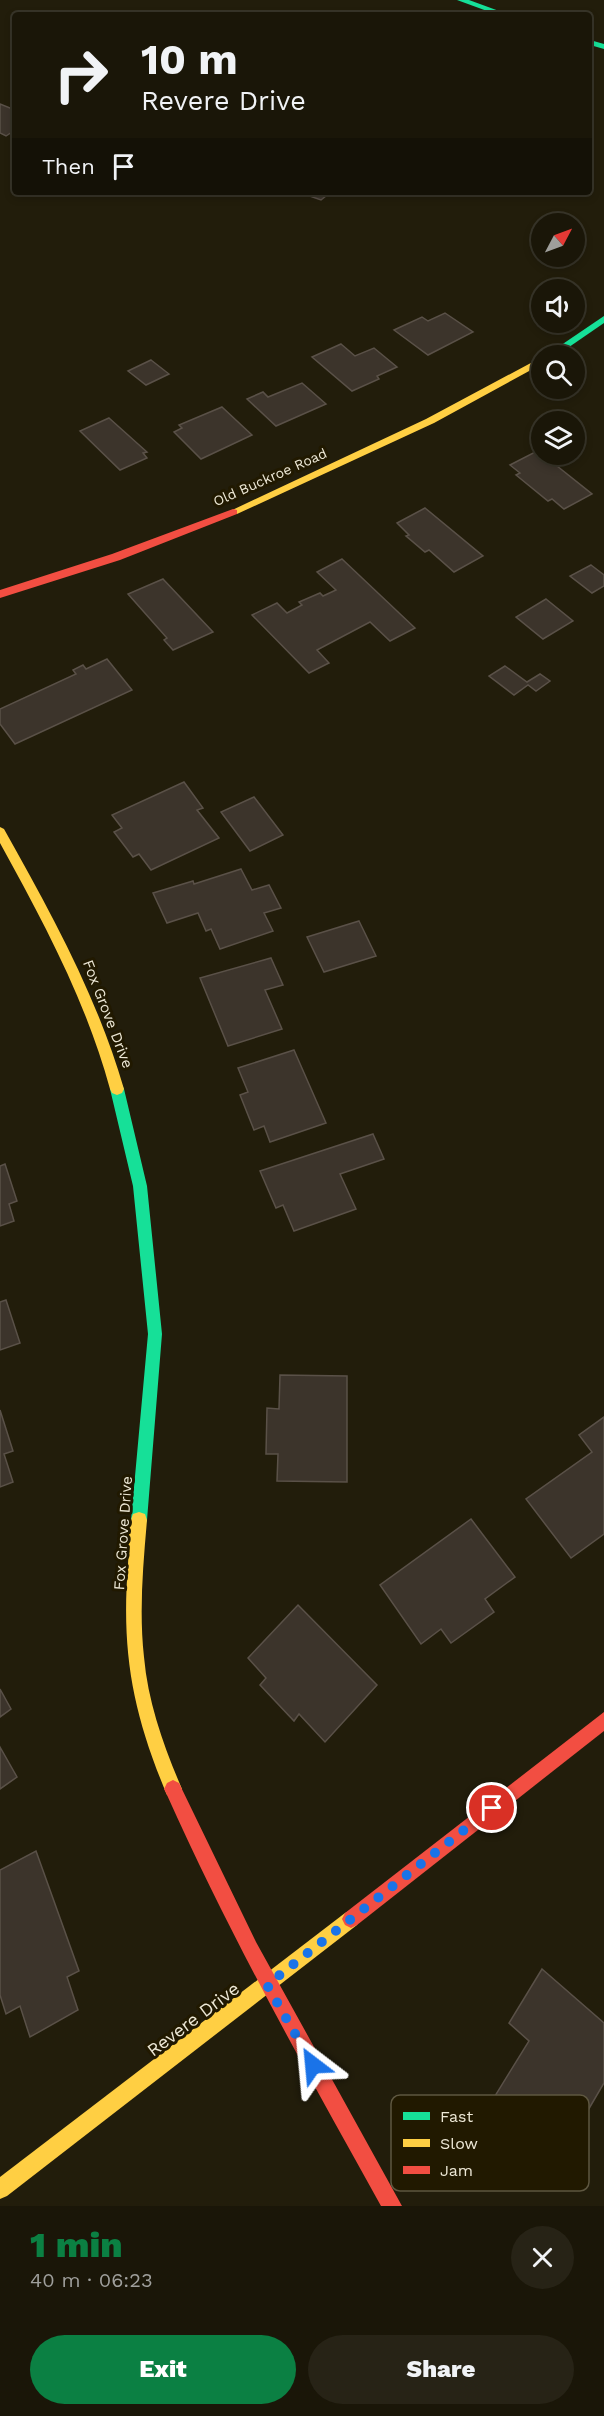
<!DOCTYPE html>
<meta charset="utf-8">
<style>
:root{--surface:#1a1608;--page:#272316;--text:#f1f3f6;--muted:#9f9f9c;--line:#383529;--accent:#0b8043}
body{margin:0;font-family:"Work Sans",sans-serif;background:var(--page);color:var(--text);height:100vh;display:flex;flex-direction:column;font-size:22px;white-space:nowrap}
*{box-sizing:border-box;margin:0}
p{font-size:20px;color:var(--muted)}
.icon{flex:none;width:33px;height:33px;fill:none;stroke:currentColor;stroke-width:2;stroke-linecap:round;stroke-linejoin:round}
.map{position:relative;height:2206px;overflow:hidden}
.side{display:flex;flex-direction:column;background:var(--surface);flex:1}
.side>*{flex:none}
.banner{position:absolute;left:12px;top:12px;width:580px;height:183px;border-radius:6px;box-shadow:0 3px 9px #0003,0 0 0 2px var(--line);background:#1a1608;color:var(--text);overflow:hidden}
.needle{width:39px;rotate:49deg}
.buttons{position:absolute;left:531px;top:213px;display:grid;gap:12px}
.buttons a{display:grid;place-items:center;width:54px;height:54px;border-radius:50%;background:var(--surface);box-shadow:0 3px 9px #0003,0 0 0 2px var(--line);font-size:30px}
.pin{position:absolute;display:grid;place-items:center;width:51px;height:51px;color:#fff;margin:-26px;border:3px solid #fff;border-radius:50%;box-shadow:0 2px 6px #0007}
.me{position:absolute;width:66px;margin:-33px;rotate:331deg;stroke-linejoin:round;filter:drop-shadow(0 0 4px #0008)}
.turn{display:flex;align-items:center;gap:21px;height:126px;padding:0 30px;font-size:27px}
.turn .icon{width:78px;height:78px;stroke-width:2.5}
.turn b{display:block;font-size:42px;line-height:51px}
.then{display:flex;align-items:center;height:57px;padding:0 30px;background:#0003;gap:12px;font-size:22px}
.round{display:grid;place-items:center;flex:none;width:63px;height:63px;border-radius:32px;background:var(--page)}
.overview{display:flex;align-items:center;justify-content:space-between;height:102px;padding:0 30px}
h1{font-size:36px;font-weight:800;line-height:45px;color:var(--accent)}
.primary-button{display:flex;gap:12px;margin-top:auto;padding:12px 30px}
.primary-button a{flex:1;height:69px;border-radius:36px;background:var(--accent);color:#fff;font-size:24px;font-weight:800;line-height:69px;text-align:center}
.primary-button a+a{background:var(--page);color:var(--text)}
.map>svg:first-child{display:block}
.building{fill:#3c342b;stroke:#5a5148;stroke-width:1.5}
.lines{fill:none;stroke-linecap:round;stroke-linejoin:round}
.fast{fill:#16e098;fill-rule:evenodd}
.slow{fill:#ffcf43;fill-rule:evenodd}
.jam{fill:#f24e42;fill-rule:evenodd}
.route{stroke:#1a73e8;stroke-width:10;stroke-dasharray:0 18}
.labels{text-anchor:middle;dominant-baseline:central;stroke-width:6;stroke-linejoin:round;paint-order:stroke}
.far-street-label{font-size:14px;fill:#ede8d6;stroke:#211900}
.street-label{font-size:15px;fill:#ede8d6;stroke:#211900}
.near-street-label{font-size:18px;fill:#ede8d6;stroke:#211900}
.key{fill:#211900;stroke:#5e5740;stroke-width:1.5}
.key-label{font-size:16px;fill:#ede8d6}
</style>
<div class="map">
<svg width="604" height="2206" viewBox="0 0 604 2206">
<rect width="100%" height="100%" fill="#221d0b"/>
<g class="building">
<path d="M0,104L15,110V130L6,136L0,133Z"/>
<path d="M298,192H331L321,200Z"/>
<path d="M445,313L473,332L428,355L394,330L422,317L428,321Z"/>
<path d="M341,344L355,356L374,348L397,367L377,376L379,379L352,391L312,357Z"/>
<path d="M151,360L169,374L146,385L128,371Z"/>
<path d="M302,383L326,404L276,426L247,399L263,392L268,397Z"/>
<path d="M222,407L252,435L201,459L174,432L182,428L179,425Z"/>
<path d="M109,418L147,452L143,453L147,458L120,470L80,431Z"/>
<path d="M537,451L542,454L592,494L564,509L552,499L548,501L516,475L520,473L510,465Z"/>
<path d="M425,508L483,556L454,572L429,550L425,552L406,536L409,535L397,523Z"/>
<path d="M342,559L415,628L390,641L370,622L317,650L329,663L309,673L252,615L277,603L287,613L302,605L299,602L320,593L323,596L336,590L317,572Z"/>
<path d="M591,565L604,575V586L592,593L570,576Z"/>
<path d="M163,579L213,632L173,650L164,640L167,638L128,594Z"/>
<path d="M546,599L573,621L543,639L516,617Z"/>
<path d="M107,659L132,690L15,744L0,724V709L76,674L73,670L83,665L86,669Z"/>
<path d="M505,666L527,682L540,674L550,681L536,691L528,685L514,695L489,676Z"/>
<path d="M184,782L203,808L197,810L219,838L151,870L139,854L133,857L114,832L122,828L112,815Z"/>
<path d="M254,797L283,835L250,851L221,812Z"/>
<path d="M241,869L252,890L269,885L281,908L264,913L273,931L220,949L211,929L206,931L198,913L167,923L153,893L193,881L194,884Z"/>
<path d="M359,921L376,956L324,972L307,937Z"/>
<path d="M271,958L283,985L265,990L282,1029L228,1046L200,978Z"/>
<path d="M294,1050L326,1123L270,1142L264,1126L254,1130L240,1095L248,1092L238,1068Z"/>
<path d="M373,1134L384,1159L340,1174L356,1209L294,1231L283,1205L276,1208L260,1171Z"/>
<path d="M5,1164L17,1201L9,1204L14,1221L0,1226V1166Z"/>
<path d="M6,1300L20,1343L0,1350V1302Z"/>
<path d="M280,1375L347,1376V1482L277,1481L278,1454H266L267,1408L279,1409Z"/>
<path d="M0,1410L13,1451L4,1454L13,1482L0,1487Z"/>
<path d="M604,1417V1534L571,1558L526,1499L592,1452L579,1435Z"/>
<path d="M471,1519L515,1577L485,1599L494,1612L451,1643L441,1629L421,1644L380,1585Z"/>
<path d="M298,1605L377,1685L325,1742L299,1714L294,1721L260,1685L266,1678L248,1658Z"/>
<path d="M0,1689L11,1709L0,1717Z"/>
<path d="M0,1747L17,1777L0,1789Z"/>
<path d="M36,1851L79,1971L67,1977L78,2010L30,2037L20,2006L6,2014L0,1995V1870Z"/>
<path d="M542,1969L604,2023V2083L556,2165L490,2104L529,2041L509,2023Z"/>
</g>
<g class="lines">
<g class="fast">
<path d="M457,0H469L510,15H498Z"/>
<path d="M590,40L604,44V49L590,45Z"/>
<path d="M604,316V323L556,356H545Z"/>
<path d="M117,1083L122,1085L124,1089L147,1186L162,1334L147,1520L145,1526L139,1528L133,1526L131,1520L148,1334L133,1186L110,1089L112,1085Z"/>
</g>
<g class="slow">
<path d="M542,357V364L434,423L237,514H229L228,512L426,419Z"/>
<path d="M0,827L4,829C51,913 97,996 124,1089L122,1093L117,1095L112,1093L110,1089C86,1001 44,923 0,843Z"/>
<path d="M139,1512L145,1514L147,1520C143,1566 139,1612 144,1657C148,1703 164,1747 182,1789L179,1795L173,1798L167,1795C133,1714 121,1653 128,1565C129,1549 127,1529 133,1514Z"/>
<path d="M351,1910L357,1913L360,1919L357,1925L7,2196L0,2199V2177L345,1913Z"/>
</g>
<g class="jam">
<path d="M233,509L237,510V514L120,560L0,598V590L112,554Z"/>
<path d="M604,1712V1731L357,1925L351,1928L345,1925L342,1919L345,1913Z"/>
<path d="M173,1780L179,1783L256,1942L402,2206H381C306,2071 230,1936 167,1795L164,1789L167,1783Z"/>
</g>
</g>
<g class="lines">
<path class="route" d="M313,2065L267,1985L492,1808"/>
</g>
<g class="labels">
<g class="far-street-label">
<text transform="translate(270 477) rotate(-24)">Old Buckroe Road</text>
</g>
<g class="street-label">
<text transform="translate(108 1014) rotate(69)">Fox Grove Drive</text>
<text transform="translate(123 1533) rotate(-86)">Fox Grove Drive</text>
</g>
<g class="near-street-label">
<text transform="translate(193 2019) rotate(-37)">Revere Drive</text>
</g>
</g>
<rect x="391" y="2095" width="198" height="96" rx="9" class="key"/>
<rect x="403" y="2112" width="27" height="8" fill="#16e098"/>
<rect x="403" y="2139" width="27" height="8" fill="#ffcf43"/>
<rect x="403" y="2166" width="27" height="8" fill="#f24e42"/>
<g class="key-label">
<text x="440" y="2122">Fast</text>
<text x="440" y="2149">Slow</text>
<text x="440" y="2176">Jam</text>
</g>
</svg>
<div class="buttons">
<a><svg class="needle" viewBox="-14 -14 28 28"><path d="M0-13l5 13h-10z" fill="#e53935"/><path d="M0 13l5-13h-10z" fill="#9f9f9c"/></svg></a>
<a><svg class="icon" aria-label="sound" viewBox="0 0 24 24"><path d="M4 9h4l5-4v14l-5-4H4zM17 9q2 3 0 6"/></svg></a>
<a><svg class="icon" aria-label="search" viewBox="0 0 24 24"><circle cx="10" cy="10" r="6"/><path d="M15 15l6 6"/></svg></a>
<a><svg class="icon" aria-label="layers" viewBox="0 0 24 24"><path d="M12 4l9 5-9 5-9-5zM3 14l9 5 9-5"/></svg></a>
</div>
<div class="pin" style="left:492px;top:1808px;background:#d93025"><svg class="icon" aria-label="arrive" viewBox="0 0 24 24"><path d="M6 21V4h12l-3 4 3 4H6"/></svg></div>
<svg class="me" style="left:313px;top:2065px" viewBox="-20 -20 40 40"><path d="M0-17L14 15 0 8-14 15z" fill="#1a73e8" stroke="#fff" stroke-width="4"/></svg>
<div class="banner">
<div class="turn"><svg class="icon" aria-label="right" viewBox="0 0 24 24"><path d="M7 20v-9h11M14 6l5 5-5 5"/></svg><div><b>10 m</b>Revere Drive</div></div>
<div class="then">Then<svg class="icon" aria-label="arrive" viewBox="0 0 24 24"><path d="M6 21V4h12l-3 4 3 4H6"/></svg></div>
</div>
</div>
<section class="side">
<div class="overview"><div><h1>1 min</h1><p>40 m · 06:23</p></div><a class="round"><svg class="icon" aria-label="close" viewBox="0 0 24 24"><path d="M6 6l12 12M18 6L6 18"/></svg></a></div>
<div class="primary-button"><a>Exit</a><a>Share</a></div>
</section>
